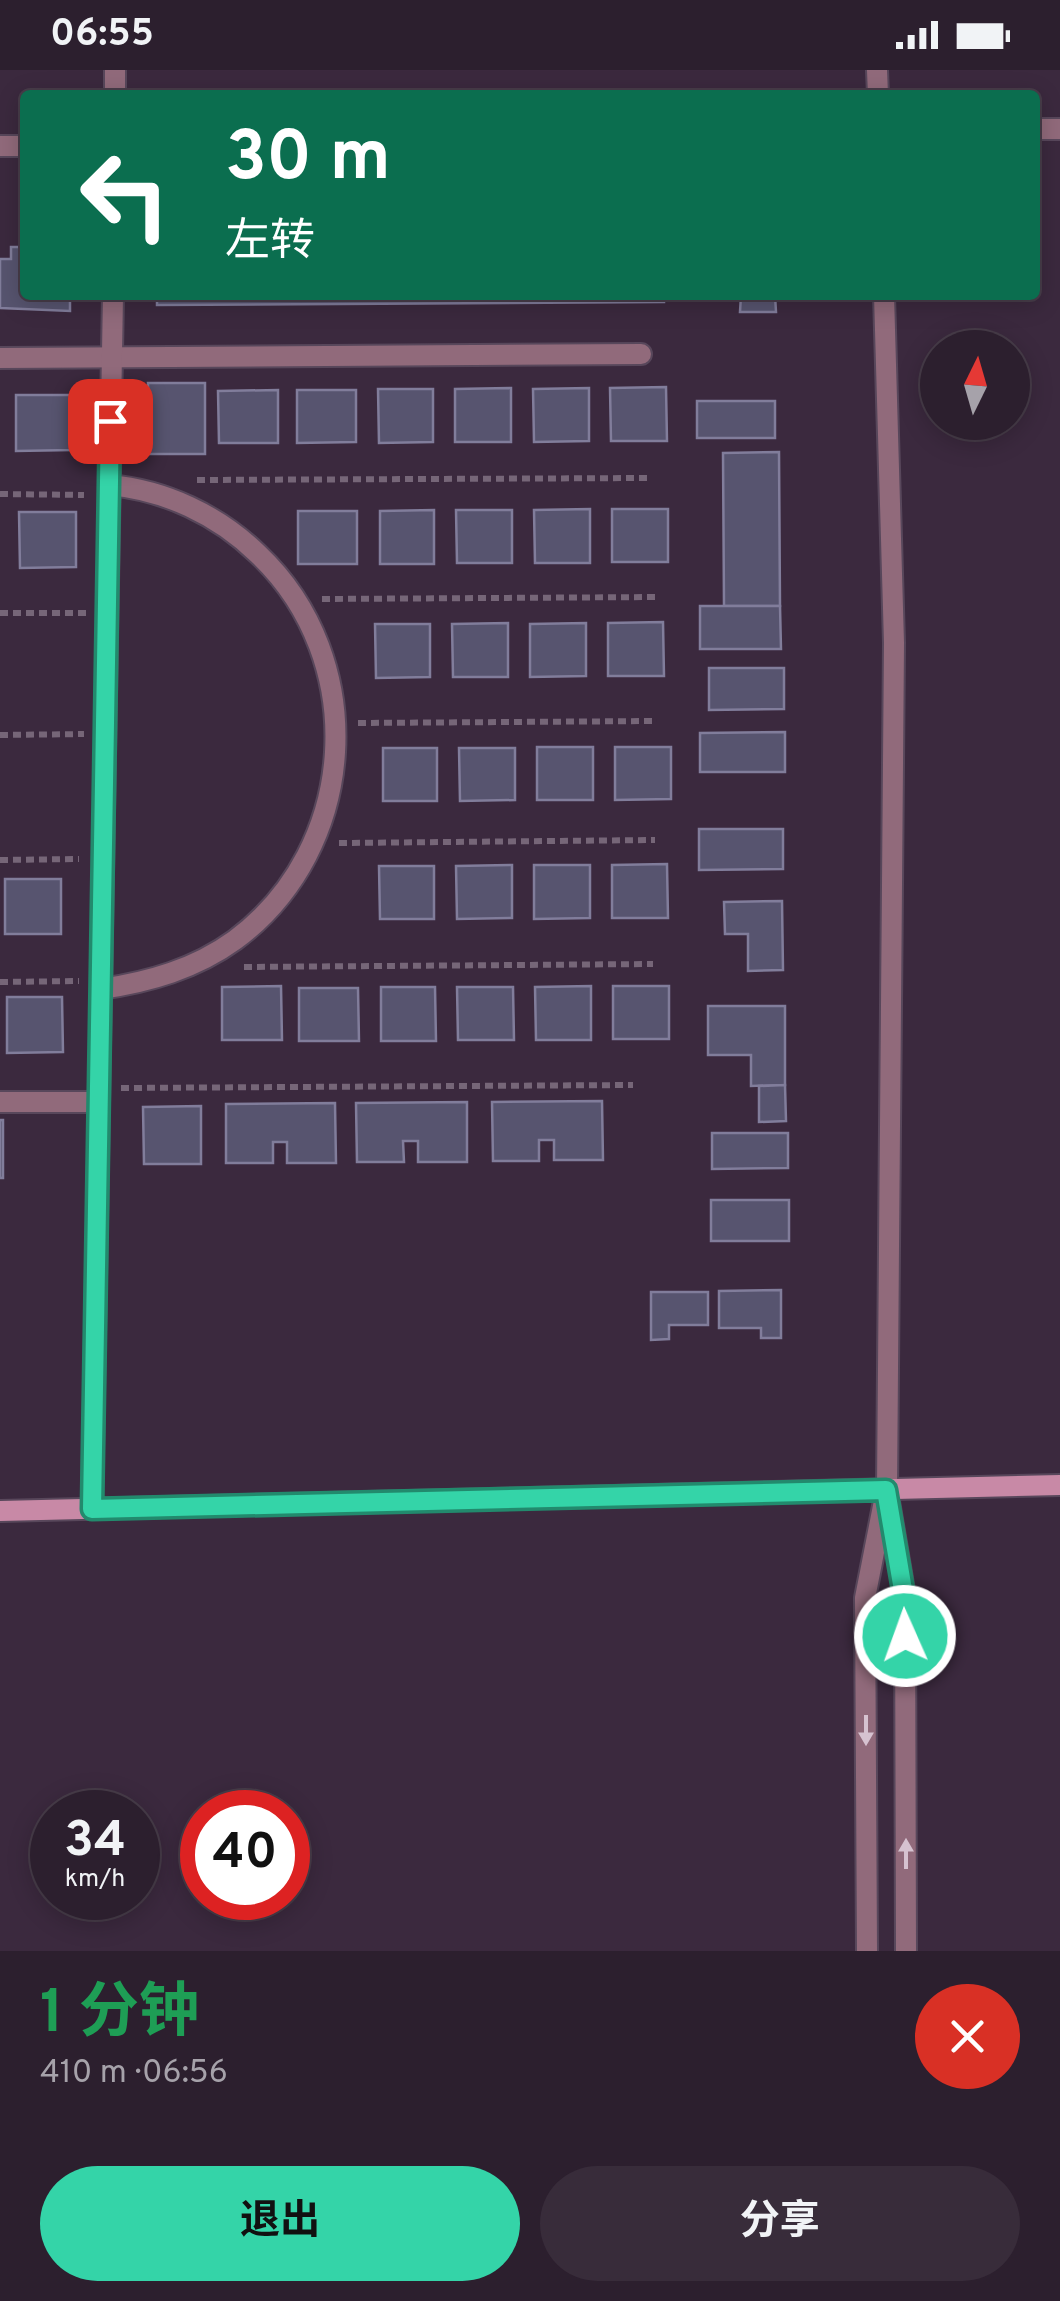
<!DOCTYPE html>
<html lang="zh">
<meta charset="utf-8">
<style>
:root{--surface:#2c1f2e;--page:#382c3a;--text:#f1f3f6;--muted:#a6a2aa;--line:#483d4a;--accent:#34d4a8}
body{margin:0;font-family:Overpass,"Noto Sans SC",sans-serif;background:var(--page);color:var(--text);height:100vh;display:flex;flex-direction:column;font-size:38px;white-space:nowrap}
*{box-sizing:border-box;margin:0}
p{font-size:32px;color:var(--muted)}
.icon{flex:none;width:55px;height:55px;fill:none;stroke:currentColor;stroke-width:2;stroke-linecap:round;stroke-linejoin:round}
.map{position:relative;height:1881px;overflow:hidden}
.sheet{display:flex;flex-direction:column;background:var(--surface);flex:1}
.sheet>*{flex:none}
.hud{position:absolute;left:20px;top:20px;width:1020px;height:210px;border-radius:10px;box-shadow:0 5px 25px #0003,0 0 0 2px var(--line);background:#0b6e4f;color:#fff;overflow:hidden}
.needle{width:65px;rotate:5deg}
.buttons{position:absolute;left:920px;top:260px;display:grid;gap:20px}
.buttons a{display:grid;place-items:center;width:110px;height:110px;border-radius:50%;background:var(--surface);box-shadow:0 5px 25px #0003,0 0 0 2px var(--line);font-size:50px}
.speed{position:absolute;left:30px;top:1720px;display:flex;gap:20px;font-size:50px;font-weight:700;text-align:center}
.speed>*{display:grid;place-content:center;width:130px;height:130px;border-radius:50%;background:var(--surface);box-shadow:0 5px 25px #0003,0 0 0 2px var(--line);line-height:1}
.speed small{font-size:25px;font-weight:400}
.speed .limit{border:15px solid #d22;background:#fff;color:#111}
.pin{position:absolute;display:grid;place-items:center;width:85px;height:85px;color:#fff;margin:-42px;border-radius:20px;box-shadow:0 5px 15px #0006}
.me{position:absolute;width:110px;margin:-55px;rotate:358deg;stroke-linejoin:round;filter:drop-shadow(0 0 8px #0008)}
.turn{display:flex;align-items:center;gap:35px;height:210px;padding:0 40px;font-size:45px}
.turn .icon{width:130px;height:130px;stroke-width:2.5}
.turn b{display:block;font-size:70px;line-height:85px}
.round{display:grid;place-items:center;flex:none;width:105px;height:105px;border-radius:52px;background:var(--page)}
.head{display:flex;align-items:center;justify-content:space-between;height:170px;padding:0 40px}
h1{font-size:60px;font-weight:700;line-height:75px;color:#1e9e55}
.button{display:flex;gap:20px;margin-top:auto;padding:20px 40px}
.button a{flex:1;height:115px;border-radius:60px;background:var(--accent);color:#111;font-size:40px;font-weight:700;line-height:115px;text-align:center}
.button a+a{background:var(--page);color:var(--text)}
.status{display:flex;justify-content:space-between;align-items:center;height:70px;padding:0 50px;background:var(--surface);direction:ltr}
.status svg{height:28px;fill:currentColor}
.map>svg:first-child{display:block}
.building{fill:#57546f;stroke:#817d9b;stroke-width:2.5}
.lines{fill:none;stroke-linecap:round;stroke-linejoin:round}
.service-casing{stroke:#58475b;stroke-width:24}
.tertiary-casing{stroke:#58475b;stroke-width:24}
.secondary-casing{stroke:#58475b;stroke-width:24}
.path{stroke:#766678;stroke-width:6;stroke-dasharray:8 5;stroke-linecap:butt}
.service{stroke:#916a7b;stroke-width:20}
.tertiary{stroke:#916a7b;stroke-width:20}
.secondary{stroke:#c889a6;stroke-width:20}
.oneway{fill:#d6c2d0}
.route-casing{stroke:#228a6d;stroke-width:25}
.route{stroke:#34d4a8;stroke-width:18}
</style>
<div class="status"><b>06:55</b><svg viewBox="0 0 49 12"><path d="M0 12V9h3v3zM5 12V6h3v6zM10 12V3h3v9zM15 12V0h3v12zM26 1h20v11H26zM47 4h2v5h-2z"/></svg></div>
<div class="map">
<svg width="1060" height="1881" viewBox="0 0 1060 1881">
<rect width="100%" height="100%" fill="#3b293e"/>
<g class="building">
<path d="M11,177H25V225H70V241L0,238V189H11Z"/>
<path d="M157,225H664V232L157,235Z"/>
<path d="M741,225H775L776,242H740Z"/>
<rect x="148" y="313" width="57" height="71"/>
<path d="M666,317L667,371H611L610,318Z"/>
<path d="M511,318V372H455V319Z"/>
<path d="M589,318V371L534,372L533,319Z"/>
<path d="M378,319H433V372L379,373Z"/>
<path d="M278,320V373H219L218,321Z"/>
<path d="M297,320H356V372L297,373Z"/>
<path d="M16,325H71L72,380L16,381Z"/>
<rect x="697" y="331" width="78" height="37"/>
<path d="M779,382L780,536H724L723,383Z"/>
<path d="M590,439V493H535L534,440Z"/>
<rect x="612" y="439" width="56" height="53"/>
<path d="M434,440V494H380V441Z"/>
<path d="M456,440H512V493H457Z"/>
<rect x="298" y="441" width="59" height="53"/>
<path d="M19,442H76V497L20,498Z"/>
<path d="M700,536H780L781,579H700Z"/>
<path d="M663,552L664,606H608V553Z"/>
<path d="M508,553V607H453L452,554Z"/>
<path d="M586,553V606L530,607V554Z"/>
<path d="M375,554H430V607L376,608Z"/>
<path d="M709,598H784V639L709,640Z"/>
<path d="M785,662V702H700V663Z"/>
<rect x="537" y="677" width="56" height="53"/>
<path d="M615,677H671V729L615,730Z"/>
<rect x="383" y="678" width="54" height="53"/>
<path d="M459,678H515V730L460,731Z"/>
<path d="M699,759H783V799L699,800Z"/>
<path d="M667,794L668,848H612V795Z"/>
<path d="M512,795V848L457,849L456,796Z"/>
<path d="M534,795H590V848L534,849Z"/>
<path d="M379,796H434V849H380Z"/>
<rect x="5" y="809" width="56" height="55"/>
<path d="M782,831L783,900L748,901V864H725L724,832Z"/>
<path d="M281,916L282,970H222V917Z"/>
<path d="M591,916V970H536L535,917Z"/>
<rect x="613" y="916" width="56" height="53"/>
<path d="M381,917H435L436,971H381Z"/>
<path d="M457,917H513L514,970H458Z"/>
<path d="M299,918H358L359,971H299Z"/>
<path d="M7,927H62L63,982L7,983Z"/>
<path d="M708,936H785V1015L751,1016V985H708Z"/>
<path d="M785,1015L786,1051L759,1052V1016Z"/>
<path d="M602,1031L603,1090H554V1070H539V1091H493L492,1032Z"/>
<path d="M467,1032V1092H418V1071H403L404,1092H357L356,1033Z"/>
<path d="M335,1033L336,1093H287V1072H273V1093H226V1034Z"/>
<path d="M201,1036V1094H144L143,1037Z"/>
<rect x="0" y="1050" width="3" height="58"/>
<path d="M712,1063H788V1098L712,1099Z"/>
<rect x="711" y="1130" width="78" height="41"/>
<path d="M781,1220V1268H761V1258H719V1221Z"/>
<path d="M651,1222H708V1255H669V1269L651,1270Z"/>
</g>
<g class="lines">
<defs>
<g id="service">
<path d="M115,0V25"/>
<path d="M0,288L641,284"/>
<path d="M101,919C149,912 195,899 235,870C359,778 370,590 258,484C218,445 165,420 109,415"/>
<path d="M0,1032H99"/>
<path d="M92,1439L113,225"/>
</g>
<g id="tertiary">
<path d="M877,0L878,25"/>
<path d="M1035,59H1060"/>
<path d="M0,76H25"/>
<path d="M884,225L894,573L887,1420L905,1526L906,1881"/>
<path d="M867,1881L865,1528L884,1431"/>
</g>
<path id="secondary" d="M0,1441L1060,1415"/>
</defs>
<use href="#service" class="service-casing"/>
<use href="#tertiary" class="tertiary-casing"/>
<use href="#secondary" class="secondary-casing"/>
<g class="path">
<path d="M197,410L647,408"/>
<path d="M0,424L84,425"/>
<path d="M322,529L658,527"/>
<path d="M0,543H86"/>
<path d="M358,653L657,651"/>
<path d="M0,665L84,664"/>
<path d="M339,773L655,770"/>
<path d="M0,790L79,789"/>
<path d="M244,897L653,894"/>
<path d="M0,912L79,911"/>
<path d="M121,1018L633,1015"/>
</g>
<use href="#service" class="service"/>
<use href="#tertiary" class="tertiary"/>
<use href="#secondary" class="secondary"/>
</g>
<defs><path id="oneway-solid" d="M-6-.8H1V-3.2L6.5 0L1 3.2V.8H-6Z" transform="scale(2.5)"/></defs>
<g class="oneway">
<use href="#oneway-solid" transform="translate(866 1660) rotate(90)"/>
<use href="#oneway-solid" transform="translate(906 1784) rotate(-90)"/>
</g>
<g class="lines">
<defs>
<path id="route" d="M110,351L92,1439L886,1420L904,1526L905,1566"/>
</defs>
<use href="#route" class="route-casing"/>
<use href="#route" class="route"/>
</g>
</svg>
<div class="buttons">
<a><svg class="needle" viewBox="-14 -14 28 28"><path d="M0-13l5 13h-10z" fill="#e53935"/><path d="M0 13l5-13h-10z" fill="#a6a2aa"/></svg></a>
</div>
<div class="speed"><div>34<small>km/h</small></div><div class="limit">40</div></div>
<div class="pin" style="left:110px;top:351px;background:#d93025"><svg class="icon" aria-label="arrive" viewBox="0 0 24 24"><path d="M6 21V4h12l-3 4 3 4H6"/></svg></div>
<svg class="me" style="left:905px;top:1566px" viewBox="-20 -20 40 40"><circle r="17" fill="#34d4a8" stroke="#fff" stroke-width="3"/><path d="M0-11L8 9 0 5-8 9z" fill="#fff"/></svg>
<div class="hud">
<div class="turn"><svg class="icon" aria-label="left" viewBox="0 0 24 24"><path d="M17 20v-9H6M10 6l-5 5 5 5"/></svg><div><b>30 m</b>左转</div></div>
</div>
</div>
<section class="sheet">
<div class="head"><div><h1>1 分钟</h1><p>410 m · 06:56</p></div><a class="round" style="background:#d93025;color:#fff"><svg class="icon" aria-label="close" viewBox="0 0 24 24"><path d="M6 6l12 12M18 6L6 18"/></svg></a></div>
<div class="button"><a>退出</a><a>分享</a></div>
</section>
